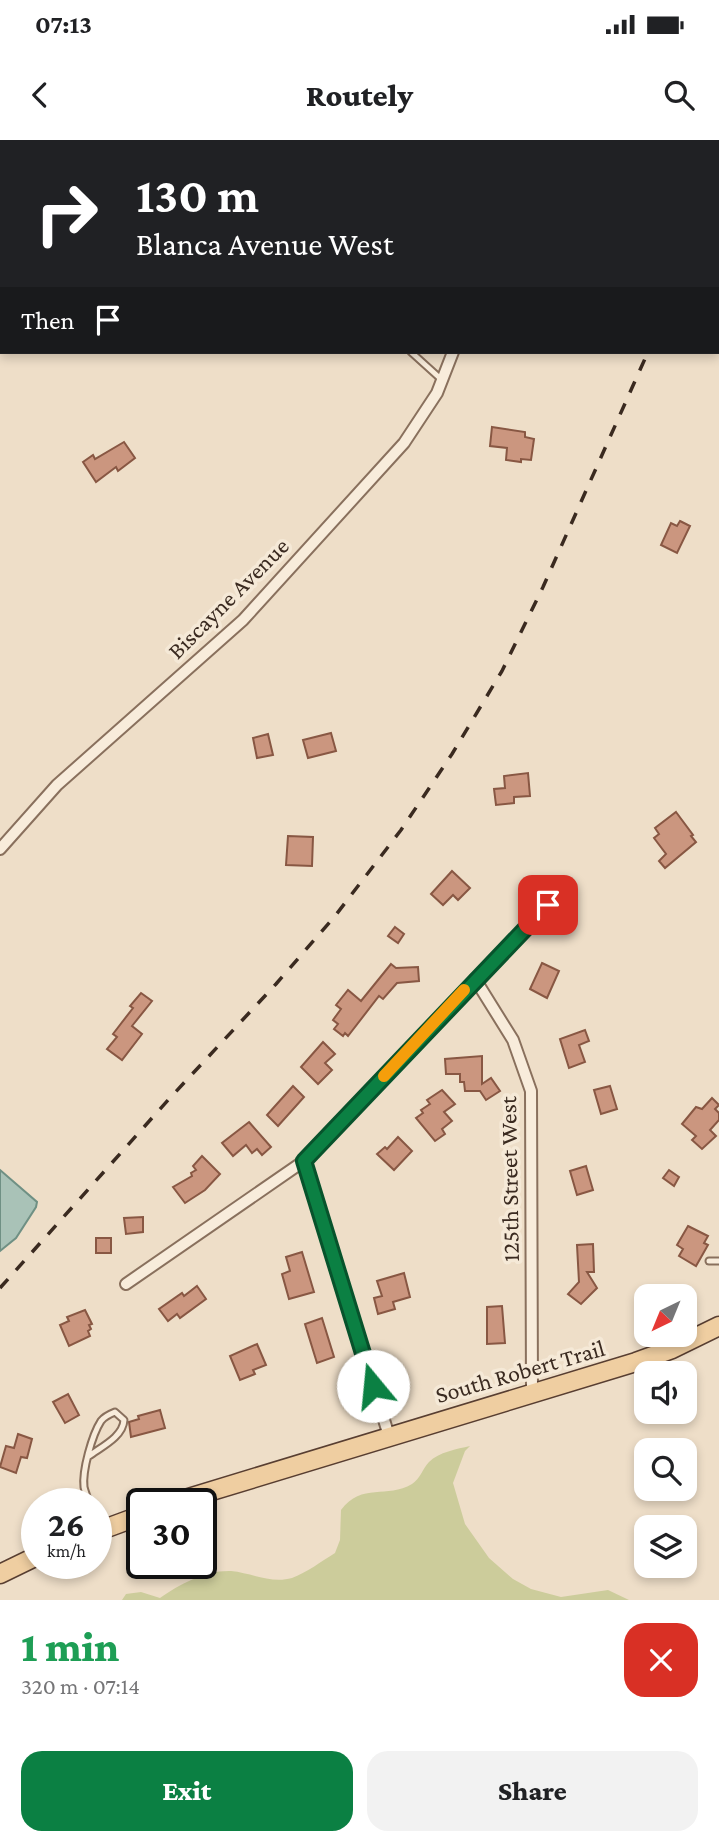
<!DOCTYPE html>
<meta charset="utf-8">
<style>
:root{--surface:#fff;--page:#f2f2f2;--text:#202124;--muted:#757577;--accent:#0b8043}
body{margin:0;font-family:"Crimson Pro",serif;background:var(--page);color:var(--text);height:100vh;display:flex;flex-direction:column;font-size:26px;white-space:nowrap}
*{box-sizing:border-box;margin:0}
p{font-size:23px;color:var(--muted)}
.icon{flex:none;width:38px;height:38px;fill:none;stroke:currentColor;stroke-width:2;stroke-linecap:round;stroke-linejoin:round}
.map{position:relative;height:1460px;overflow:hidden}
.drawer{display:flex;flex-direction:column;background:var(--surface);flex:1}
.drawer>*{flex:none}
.top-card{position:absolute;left:0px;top:0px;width:719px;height:214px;box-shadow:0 4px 10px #0003;background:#202124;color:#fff;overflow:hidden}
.needle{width:46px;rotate:223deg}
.controls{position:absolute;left:634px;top:1144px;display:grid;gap:14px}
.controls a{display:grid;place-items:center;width:63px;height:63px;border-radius:14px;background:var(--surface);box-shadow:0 4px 10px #0003;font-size:35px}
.speed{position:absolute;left:21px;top:1348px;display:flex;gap:14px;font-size:35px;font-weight:700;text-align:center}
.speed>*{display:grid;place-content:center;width:91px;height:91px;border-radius:50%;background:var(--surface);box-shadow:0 4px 10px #0003;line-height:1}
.speed small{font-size:18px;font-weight:400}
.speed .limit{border:4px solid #111;border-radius:10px;background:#fff;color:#111}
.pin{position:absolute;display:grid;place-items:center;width:60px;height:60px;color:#fff;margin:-30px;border-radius:14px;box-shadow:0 4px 10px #0006}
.me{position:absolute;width:77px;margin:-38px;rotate:343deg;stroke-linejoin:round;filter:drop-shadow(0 0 5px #0008)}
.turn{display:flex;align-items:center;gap:24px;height:147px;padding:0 21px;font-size:32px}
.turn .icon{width:91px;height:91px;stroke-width:2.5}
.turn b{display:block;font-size:49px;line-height:60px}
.then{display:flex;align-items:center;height:66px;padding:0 21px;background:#0003;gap:14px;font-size:26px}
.round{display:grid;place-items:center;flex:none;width:74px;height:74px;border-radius:21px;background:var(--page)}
.summary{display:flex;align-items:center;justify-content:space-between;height:119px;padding:0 21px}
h1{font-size:42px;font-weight:800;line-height:52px;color:#1e9e55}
.primary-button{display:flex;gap:14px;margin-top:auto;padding:14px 21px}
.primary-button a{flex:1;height:80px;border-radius:21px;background:var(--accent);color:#fff;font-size:28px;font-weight:800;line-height:80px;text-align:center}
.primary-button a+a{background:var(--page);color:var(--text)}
.status{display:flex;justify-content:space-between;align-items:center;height:49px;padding:0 35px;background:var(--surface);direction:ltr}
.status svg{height:19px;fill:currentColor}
header{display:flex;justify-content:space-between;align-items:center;height:91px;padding:0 21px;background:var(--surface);font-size:32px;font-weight:800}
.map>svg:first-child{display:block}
.green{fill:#cccc9b}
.water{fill:#a9c2b7;stroke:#6f9084;stroke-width:2}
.building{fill:#cb967f;stroke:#885743;stroke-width:2}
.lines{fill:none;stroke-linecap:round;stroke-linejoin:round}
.service-casing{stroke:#89705d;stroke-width:9}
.minor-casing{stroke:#89705d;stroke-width:14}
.primary-casing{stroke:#583e31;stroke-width:21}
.service{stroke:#f8ecdb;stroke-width:5}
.minor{stroke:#f8ecdb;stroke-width:10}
.primary{stroke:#efcea1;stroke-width:18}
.rail{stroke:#3a2a20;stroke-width:3.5;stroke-dasharray:12 12;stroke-linecap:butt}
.route-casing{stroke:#07532c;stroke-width:18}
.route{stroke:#0b8043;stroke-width:12}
.slow{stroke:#f59e0b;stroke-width:12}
.labels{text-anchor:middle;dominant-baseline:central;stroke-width:7;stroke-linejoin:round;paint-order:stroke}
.street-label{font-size:24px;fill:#3a2a20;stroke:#f5e9d7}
</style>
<div class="status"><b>07:13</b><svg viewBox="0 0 49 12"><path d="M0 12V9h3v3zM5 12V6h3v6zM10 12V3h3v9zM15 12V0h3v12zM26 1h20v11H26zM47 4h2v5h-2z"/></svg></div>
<header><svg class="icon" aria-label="back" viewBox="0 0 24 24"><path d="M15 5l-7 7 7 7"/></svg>Routely<svg class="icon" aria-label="search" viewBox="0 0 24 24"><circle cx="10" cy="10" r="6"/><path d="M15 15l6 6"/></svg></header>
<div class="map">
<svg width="719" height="1460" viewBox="0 0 719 1460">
<rect width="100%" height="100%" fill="#eedec8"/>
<g class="green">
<path d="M0,65L2,66L0,197Z"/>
<path d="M470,1306L465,1311L453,1343L465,1384L489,1418L513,1439L531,1449L561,1457L608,1450L629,1460H122L126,1454L141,1452L160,1458C180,1444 206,1430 231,1431C252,1433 271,1444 292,1438C306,1433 322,1421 335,1413L340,1400L341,1370C362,1342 387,1359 412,1344C420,1339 423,1328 429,1322C439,1312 457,1309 470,1306Z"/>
</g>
<path class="water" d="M0,1030L37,1062L36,1067L16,1098L0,1111Z"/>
<g class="building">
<path d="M492,287L525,292V297L534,299L531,320L521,319V322L506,320L507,308L490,306Z"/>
<path d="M124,302L135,318L118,331L116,327L96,342L83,322L93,315L95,319Z"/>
<path d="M680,381L690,386L677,413L661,405L671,383L677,386Z"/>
<path d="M331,593L336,611L308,618L303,600Z"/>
<path d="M268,594L273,615L257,618L253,598Z"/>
<path d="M528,633L530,656L514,657V663L496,665L494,649L505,648L504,636Z"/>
<path d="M676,672L693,695L691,696L696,702L665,728L659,721L666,714L654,698L659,694L655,688Z"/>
<path d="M288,696L313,697L312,726L286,725Z"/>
<path d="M452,731L470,748L458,760L453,755L443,765L431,754Z"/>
<path d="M395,787L404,794L398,803L388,796Z"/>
<path d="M542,823L559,831L547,858L530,849Z"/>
<path d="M391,824L396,828L418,827L419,841L397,843L383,859L379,856L348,896L345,893L343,896L334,889L338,884L333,880L341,869L336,865L348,850L361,861Z"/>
<path d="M141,853L152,861L132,886L142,894L122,920L107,909L117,897L113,894L133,868L130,866Z"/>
<path d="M585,890L589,901L579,905L585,922L569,928L560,899Z"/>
<path d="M323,902L335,914L325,923L332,930L318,944L301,927Z"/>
<path d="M482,916V944L491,938L500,951L486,960L480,951H465L464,942H460V934H446L445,919Z"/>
<path d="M293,946L304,957L278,986L267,975Z"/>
<path d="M610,946L617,969L601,974L594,950Z"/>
<path d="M442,950L455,964L444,972L452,981L442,989L445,994L435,1001L416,978L423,973L421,970L430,964L427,960Z"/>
<path d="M712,958L719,965L715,969L719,973V980L710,990L716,996L702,1009L692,1000L696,996L682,984L696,967L702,969Z"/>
<path d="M249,982L271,1007L262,1015L257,1009L252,1013L246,1005L233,1016L222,1003Z"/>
<path d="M398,997L412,1011L394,1030L377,1014L385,1007L387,1009Z"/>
<path d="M202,1016L220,1034L205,1050L185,1063L173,1047L192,1036L191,1033L196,1030L193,1026Z"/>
<path d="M586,1026L593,1050L577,1055L570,1031Z"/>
<path d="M669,1030L679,1037L674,1046L663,1038Z"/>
<path d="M143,1077V1092L126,1094L124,1078Z"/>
<path d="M688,1086L708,1096L704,1103L708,1105L696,1126L679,1116L683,1109L677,1105Z"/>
<rect x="96" y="1098" width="15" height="15"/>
<path d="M593,1104L594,1132H587L597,1148L581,1164L568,1154L579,1142L577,1105Z"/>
<path d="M302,1112L314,1152L289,1159L282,1134L290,1131L286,1117Z"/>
<path d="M404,1133L410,1157L393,1162L395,1169L378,1174L374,1158L382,1156L377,1141Z"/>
<path d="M197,1146L206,1159L180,1178L177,1174L168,1181L159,1169L182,1153L184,1156Z"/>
<path d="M502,1166L505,1203L487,1204V1167Z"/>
<path d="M85,1170L92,1184L89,1185L91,1189L88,1191L90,1196L69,1206L60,1185L69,1181L67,1177Z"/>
<path d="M322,1178L334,1217L317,1223L305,1184Z"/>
<path d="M257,1204L266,1225L253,1230L255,1234L240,1240L230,1216Z"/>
<path d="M68,1254L79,1275L65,1283L53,1262Z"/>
<path d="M160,1270L165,1288L131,1297L129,1282L139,1279L138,1276Z"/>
<path d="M18,1294L32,1299L27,1318L21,1317L16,1333L0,1327L6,1306L14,1308Z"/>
</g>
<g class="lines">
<defs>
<g id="service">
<path d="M411,212L442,240"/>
<path d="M709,1121H719"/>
<path d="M89,1316C101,1307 123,1297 124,1280L115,1272C110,1274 104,1277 101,1281C92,1295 82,1331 84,1347C85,1352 88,1358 89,1363"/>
<path d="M96,1376L102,1386"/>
</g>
<g id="minor">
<path d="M259,0L263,2"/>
<path d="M483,2L484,0"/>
<path d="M0,709L57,645L243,480L404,303L437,253L453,212"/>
<path d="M475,839L513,900L531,951L532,1252"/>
<path d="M304,1021L389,1296"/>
<path d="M126,1144L304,1021L548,765"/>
</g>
<g id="primary">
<path d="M172,1363L636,1222L672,1209L719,1186"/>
<path d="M96,1392L142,1375"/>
<path d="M0,1434L37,1416"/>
</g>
</defs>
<use href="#service" class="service-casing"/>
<use href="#minor" class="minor-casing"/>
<use href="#primary" class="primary-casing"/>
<use href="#service" class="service"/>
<use href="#minor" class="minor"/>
<use href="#primary" class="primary"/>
<g class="rail">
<path d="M718,56L719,53"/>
<path d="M0,1148L169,959L276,844L335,776L401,690L452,614L502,531L543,447L648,212"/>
</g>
</g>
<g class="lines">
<defs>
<path id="route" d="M373,1246L304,1021L548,765"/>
</defs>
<use href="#route" class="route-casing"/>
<use href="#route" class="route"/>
<path class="slow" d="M384,936L464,850"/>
</g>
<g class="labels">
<g class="street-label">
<text transform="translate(228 458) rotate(-45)">Biscayne Avenue</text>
<text transform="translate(509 1039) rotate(-91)">125th Street West</text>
<text transform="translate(520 1231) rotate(-16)">South Robert Trail</text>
</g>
</g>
</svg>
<div class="controls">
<a><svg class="needle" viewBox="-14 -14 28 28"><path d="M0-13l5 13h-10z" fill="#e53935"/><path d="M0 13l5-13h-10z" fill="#757577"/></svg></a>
<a><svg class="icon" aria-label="sound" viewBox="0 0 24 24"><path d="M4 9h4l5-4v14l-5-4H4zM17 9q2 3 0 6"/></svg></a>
<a><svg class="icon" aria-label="search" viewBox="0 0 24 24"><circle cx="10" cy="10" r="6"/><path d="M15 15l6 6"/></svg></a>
<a><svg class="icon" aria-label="layers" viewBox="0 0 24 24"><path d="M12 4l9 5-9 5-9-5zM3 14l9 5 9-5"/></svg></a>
</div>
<div class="speed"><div>26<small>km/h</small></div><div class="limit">30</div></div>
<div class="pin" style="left:548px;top:765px;background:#d93025"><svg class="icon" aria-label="arrive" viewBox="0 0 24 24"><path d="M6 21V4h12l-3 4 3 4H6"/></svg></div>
<svg class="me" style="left:373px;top:1246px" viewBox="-20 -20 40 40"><circle r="19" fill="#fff"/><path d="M0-13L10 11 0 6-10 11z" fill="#0b8043"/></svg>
<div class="top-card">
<div class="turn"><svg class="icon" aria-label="right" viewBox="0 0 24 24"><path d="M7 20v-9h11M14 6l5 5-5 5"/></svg><div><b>130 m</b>Blanca Avenue West</div></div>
<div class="then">Then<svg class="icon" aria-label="arrive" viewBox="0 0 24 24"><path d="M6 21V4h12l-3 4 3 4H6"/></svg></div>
</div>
</div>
<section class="drawer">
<div class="summary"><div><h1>1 min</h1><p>320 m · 07:14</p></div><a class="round" style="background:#d93025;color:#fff"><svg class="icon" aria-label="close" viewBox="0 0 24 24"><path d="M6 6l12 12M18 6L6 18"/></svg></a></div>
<div class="primary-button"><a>Exit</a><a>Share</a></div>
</section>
